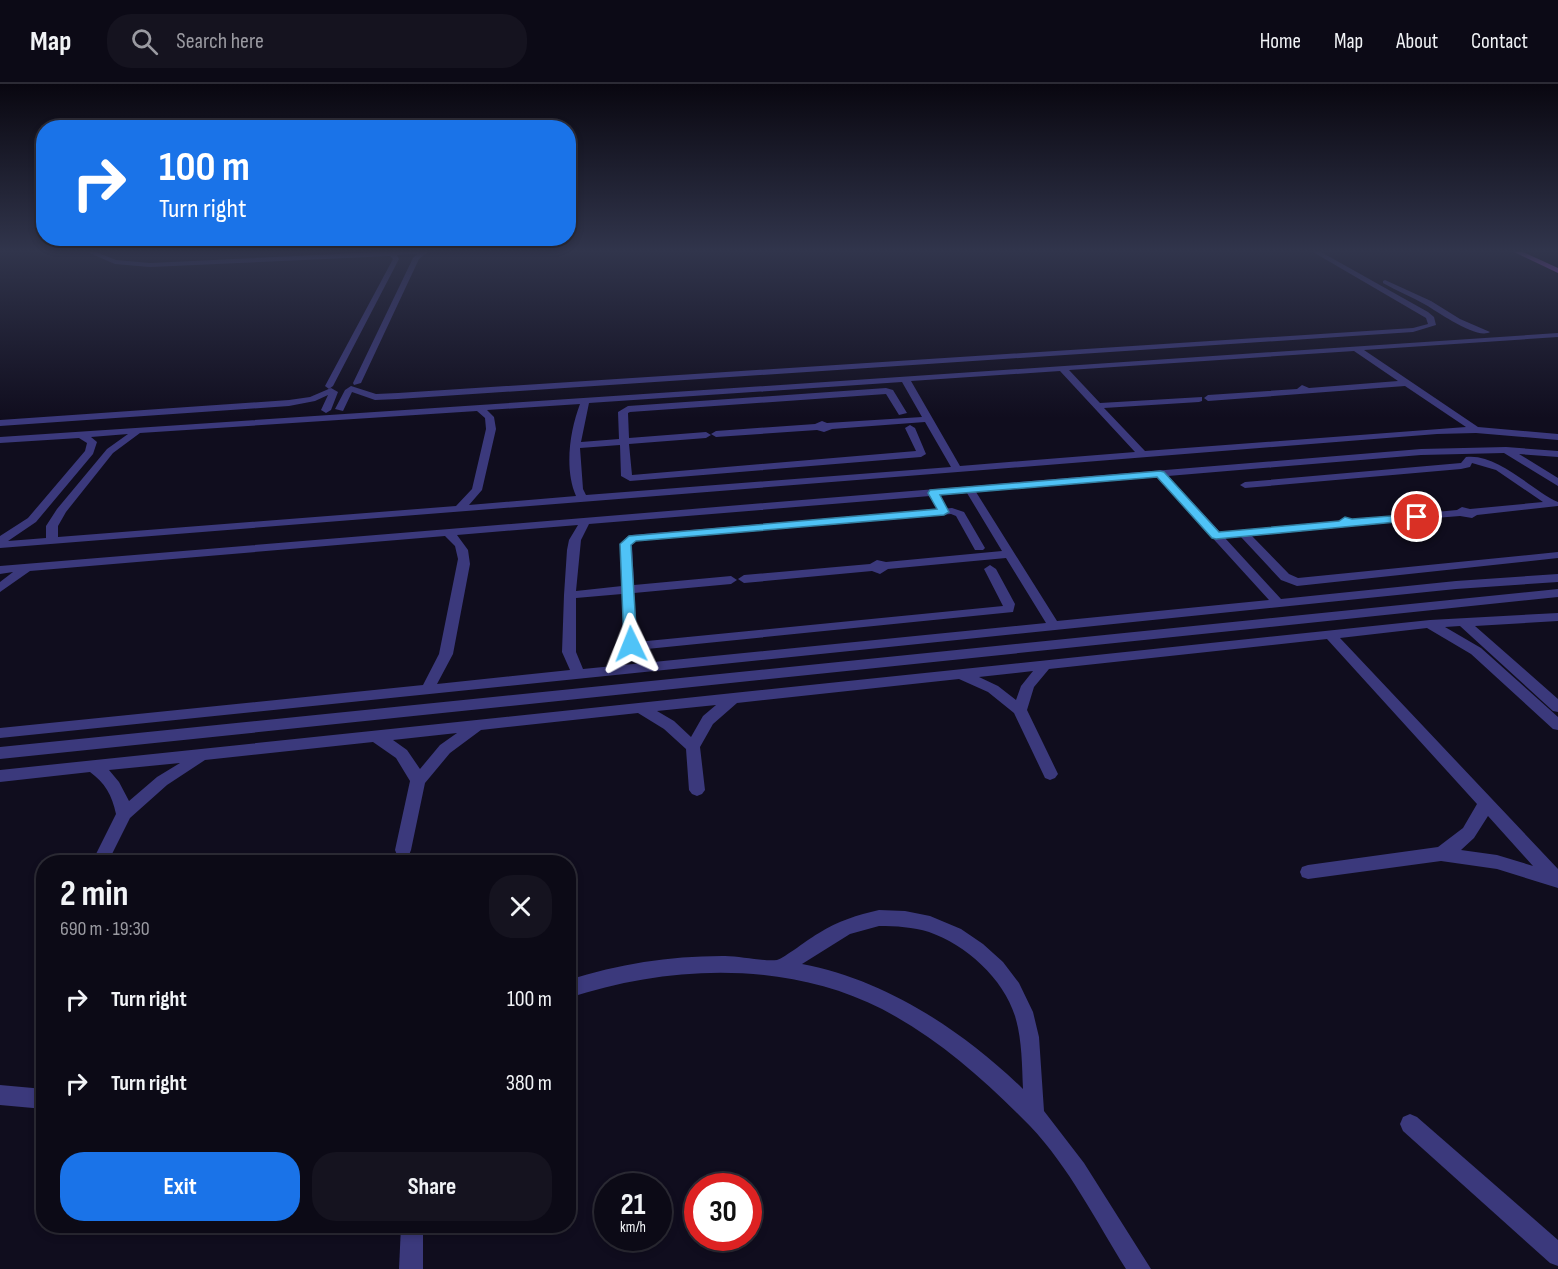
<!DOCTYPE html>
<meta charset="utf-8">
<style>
:root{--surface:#0c0a16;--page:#15131f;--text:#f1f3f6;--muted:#9a9aa1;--line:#2c2b35;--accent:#1a73e8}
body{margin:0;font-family:"Sofia Sans Condensed",sans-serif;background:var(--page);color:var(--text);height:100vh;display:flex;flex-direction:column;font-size:22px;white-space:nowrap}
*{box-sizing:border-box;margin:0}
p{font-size:20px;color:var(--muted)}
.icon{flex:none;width:33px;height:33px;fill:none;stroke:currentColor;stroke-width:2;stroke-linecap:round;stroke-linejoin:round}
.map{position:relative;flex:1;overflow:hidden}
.panel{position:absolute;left:36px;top:771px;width:540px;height:378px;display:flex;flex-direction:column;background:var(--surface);border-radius:24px;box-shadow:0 3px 9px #0003,0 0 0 2px var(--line)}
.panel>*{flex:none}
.banner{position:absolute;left:36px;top:36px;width:540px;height:126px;border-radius:24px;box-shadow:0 3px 9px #0003,0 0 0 2px var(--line);background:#1a73e8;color:#fff;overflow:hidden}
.speed{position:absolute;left:594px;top:1089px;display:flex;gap:12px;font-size:30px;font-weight:700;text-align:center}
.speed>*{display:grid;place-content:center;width:78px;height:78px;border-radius:50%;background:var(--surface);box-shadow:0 3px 9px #0003,0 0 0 2px var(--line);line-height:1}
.speed small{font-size:15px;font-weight:400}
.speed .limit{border:9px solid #d22;background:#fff;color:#111}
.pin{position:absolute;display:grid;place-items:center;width:51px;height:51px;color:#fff;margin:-26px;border:3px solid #fff;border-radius:50%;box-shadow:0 2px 6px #0007}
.me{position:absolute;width:66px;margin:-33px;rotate:358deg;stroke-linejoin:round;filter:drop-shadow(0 0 4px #0008)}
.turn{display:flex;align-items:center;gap:21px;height:126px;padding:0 24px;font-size:27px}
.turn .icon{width:78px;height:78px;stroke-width:2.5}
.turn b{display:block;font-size:42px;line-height:51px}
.round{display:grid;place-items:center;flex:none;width:63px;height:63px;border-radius:24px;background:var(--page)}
.overview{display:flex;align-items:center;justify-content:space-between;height:102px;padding:0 24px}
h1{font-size:36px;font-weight:700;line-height:45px}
.primary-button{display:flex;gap:12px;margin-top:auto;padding:12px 24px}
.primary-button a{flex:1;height:69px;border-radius:24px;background:var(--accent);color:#fff;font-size:24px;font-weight:700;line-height:69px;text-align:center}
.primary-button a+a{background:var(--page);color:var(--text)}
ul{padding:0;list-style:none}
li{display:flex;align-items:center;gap:18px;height:84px;padding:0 24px}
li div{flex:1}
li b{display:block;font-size:22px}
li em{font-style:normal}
header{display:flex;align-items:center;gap:36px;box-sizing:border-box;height:84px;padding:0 30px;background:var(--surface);border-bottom:2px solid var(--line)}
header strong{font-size:28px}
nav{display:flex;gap:33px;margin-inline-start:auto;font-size:21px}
.search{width:420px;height:54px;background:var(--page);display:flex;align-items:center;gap:15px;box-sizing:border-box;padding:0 21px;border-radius:24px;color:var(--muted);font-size:22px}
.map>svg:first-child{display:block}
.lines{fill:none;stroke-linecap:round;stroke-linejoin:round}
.street{fill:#3b397c;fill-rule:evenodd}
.primary{fill:#bb56fa;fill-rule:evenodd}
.route{fill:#4fc3f7;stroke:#337fa1;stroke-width:1.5}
</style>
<header>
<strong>Map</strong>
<div class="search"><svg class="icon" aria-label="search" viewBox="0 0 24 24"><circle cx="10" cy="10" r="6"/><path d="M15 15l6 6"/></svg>Search here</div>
<nav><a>Home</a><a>Map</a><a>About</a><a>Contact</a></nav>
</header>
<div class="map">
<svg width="1558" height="1185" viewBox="0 0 1558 1185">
<rect width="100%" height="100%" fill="#100d1e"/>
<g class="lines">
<g class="street">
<path d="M87,168H96L116,176L150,179L378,168H428L419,175L361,299L354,301L353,299L413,174L417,170L397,171L399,175L333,302L329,305L325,302L393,175L390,172L150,183L115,180Z"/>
<path d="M1313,168H1321L1428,228L1434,233L1436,241L1413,248L398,315L375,316L352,308L343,327L335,325L345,306L351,302L376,310L398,309L1413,244L1428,240L1426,234Z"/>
<path d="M1385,196L1431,217L1460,235L1490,248C1477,256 1438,228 1426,221C1412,213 1397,207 1383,199V197Z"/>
<path d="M1558,249V253L1364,266L1478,343L1558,350V356L1476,349L1437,350L0,464V452L28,434L85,367L87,359L79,354L0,359V353ZM1354,267L1398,297L1309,304L1302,301L1297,305L1208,311L1204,314L1208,317L1405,302L1466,343L1145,367L1104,324L1199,318L1202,317V313L1100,319L1069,286ZM1060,287L1135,368L960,382L911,297ZM902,298L922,333L827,339L822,337L815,340L716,347L711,350L716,353L817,346L824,348L832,345L925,338L951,383L586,411L583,405L580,364L620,361L621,392L630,397L921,373L926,370L915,344L910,341L905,344L916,367L632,391L629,360L706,354L711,351L706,348L629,354L628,329L630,328L886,310L899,331L907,329L893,306L886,304L628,322L618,328L619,355L581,358L589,319ZM580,320C570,346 564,385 576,412L469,421L482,406L496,345L494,333L487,326ZM477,327L485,334L486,345L472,405L456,422L58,453V442L66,428L113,369L140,349ZM128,350L107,365L57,425L46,442V454L8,457L36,438L93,370L97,358L91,353Z"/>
<path d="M331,304L338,308L331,326L326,329L321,326L328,311L315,317L289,322L0,342V336L289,316L310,313Z"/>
<path d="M1506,363L1558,367V373L1519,370L1558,394V402L1504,369L1421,371L1168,392L1220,448L1347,438L1352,436L1457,426L1462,423L1470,425L1543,418L1496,386L1472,379L1470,383L1461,385L1245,404L1240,401L1245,398L1461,379L1466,373C1498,369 1531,406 1558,418V422L1477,431L1472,434L1460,432L1348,441L1343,443L1252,452L1289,490L1298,494L1558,468V474L1297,502L1281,496L1241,453L1225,454L1281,515L1456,497L1558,490V498L1456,505L0,654V644L423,601L439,570L458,475L455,462L445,452L30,487L0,508V498L13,488L0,490V482L1421,365ZM1157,393L1269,516L1057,537L976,408ZM967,409L1002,467L886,478L877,476L870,480L744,491L738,495L744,499L872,487L880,490L888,485L1006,474L1046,539L583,585L576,568V514L622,510L625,560L626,563L637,566L1013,528L1015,520L996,485L990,481L984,485L1003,522L637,558L634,509L731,500L737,496L731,492L634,501L632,461L635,457L951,430L956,432L975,466H983L985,464L964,428L952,424L632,451L628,452L620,460L622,502L576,507L581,456L589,440ZM578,441L569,456L567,466L564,511L562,568L570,586L437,600L453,570L470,480L468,466L457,451Z"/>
<path d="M1558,505V513L0,675V663Z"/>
<path d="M1558,529V537L1475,542L1558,615V628L1553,627L1460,542L1445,543L1481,564L1558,633V646L1553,645L1471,570L1427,544L1340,554L1558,785V804L1497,785L1441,777L1308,795L1302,793L1300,788L1302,783L1308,781L1438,763L1463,744L1477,720L1327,555L1049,585L1034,603L1027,626L1058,690L1055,694L1050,696L1045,694L1014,629L988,608L959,595L737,619L713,640L700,663L705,706L702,710L697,712L692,710L689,706L686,665L664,645L638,629L481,646L450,669L425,699L411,766L409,771L403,773L397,771L395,766L410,697L396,674L373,658L205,676L167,701L130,734L108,778H92L116,730C112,711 105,699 90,688L0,698V686L1430,536ZM1033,587L1021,602L1016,616L998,602L979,593ZM716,621L703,632L691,653L674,637L657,627ZM457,649L440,661L420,685L407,666L393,656ZM180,679L157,693L129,717L119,698L109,686ZM1488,732L1533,782L1497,771L1461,766L1474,754Z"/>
<path d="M879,826L905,827L930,832L961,845L983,860L1003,878L1019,899L1033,928L1039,953L1044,1027L1084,1079L1151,1185H1126C1096,1137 1069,1083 1030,1042C986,997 939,955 882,925C785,876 669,881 568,914V896C619,880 668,872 722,872C737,871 764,878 777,876C783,875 811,853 819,849C838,837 857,831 879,826ZM879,842C896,842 913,843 929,848C966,861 1003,894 1015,932C1022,955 1022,980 1023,1005C962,946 886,896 802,880L850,850Z"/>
<path d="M0,1001L44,1005V1025L0,1021Z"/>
<path d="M1410,1030L1417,1033L1558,1156V1182L1550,1179L1403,1047L1400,1040L1403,1033Z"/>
<path d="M401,1142H423V1185H399Z"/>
</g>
<path class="primary" d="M1514,168H1523L1558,184V189Z"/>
</g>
<linearGradient id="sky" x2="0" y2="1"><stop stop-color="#090710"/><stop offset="0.5" stop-color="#31354c"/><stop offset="1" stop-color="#31354c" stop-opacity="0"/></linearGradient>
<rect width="1558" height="334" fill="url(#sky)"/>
<path class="route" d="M1160,387L1164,388L1219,448L1339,437L1345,433L1352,435L1417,430L1422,433L1417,436L1216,455L1212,454L1157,393L940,411L949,428L944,431L636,457L631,461L637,560L631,564L624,560L620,460L629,452L937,425L928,409L930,406Z"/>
</svg>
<div class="speed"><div>21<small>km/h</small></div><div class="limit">30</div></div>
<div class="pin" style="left:1417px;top:433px;background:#d93025"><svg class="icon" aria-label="arrive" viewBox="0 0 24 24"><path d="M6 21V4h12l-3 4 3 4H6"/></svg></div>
<svg class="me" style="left:631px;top:560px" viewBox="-20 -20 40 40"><path d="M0-17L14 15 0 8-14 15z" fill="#4fc3f7" stroke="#fff" stroke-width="4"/></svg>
<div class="banner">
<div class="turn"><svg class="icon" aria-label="right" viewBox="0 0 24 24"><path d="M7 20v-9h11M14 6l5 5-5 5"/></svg><div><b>100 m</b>Turn right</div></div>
</div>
<section class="panel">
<div class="overview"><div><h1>2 min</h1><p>690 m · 19:30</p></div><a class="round"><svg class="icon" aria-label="close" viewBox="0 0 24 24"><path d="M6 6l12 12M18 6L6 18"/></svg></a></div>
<ul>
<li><svg class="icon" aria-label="right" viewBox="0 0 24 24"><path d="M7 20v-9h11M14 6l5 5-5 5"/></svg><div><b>Turn right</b></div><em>100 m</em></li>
<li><svg class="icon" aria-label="right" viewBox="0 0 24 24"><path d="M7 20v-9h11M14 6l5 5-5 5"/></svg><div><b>Turn right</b></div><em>380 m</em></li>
</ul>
<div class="primary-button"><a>Exit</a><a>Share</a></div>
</section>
</div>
